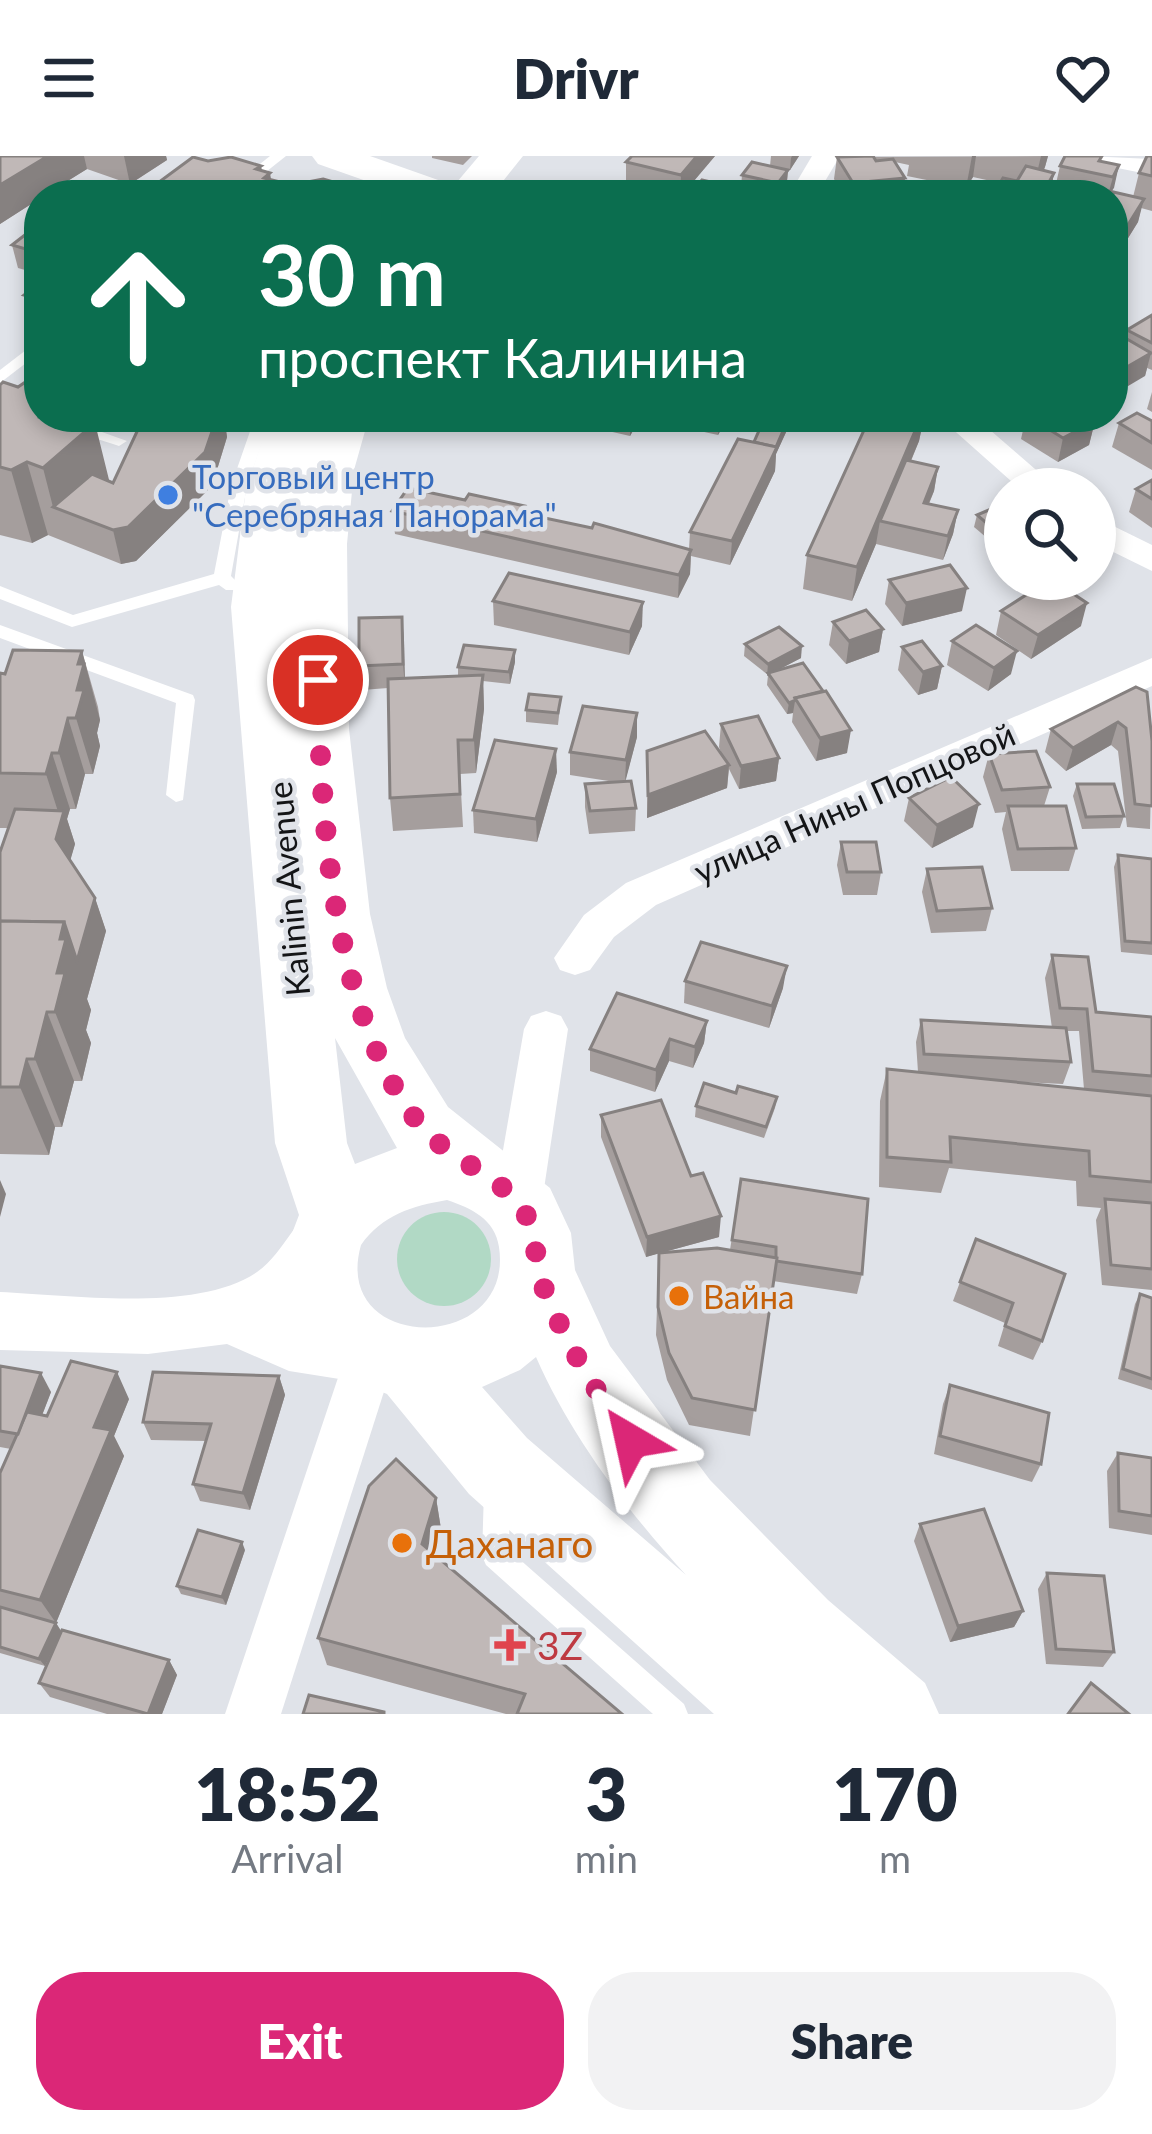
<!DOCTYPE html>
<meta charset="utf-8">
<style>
:root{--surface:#fff;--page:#f2f2f3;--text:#1f2937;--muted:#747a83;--accent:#db2777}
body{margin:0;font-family:Lato,sans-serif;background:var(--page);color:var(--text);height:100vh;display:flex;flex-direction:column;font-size:45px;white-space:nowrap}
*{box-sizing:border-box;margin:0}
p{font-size:39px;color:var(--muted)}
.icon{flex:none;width:66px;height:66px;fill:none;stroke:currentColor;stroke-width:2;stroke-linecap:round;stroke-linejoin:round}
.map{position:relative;height:1558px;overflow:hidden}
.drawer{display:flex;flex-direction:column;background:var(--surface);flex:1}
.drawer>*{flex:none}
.banner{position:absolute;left:24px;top:24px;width:1104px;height:252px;border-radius:48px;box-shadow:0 6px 18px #0003;background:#0b6e4f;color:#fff;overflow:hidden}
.controls{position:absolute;left:984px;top:312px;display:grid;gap:24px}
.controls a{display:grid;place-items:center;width:132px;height:132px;border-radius:50%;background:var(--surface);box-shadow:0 6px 18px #0003;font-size:60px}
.pin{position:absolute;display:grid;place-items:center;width:102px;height:102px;color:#fff;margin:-51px;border:6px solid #fff;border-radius:50%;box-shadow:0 3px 12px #0007}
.me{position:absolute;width:132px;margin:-66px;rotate:324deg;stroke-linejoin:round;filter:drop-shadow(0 0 9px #0008)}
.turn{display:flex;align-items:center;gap:42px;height:252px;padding:0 36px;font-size:54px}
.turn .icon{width:156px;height:156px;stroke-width:2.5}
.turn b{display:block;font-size:84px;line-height:102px}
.eta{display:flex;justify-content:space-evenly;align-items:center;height:204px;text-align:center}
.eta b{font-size:72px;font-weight:800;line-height:84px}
.cta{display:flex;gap:24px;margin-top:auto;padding:24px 36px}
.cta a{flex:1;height:138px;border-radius:48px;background:var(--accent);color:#fff;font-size:48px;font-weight:800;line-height:138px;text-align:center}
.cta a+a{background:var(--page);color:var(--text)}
header{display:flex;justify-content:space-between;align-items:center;height:156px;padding:0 36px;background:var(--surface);font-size:54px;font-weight:800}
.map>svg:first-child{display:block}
.green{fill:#b1d9c5}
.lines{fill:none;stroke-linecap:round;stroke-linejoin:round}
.service{fill:#fff;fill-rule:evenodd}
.minor{fill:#fff;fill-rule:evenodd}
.tertiary{fill:#fff;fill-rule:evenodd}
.secondary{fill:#fff;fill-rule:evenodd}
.primary{fill:#fff;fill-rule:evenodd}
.wall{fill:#a59e9d;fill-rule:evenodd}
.shaded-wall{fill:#868180}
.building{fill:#c0b8b7;stroke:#868180;stroke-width:3}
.route{stroke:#db2777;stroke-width:21;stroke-dasharray:0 37.8}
.shop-dot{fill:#3f7fe0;stroke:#e0e3e9;stroke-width:4.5}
.food-dot{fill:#e8710a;stroke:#e0e3e9;stroke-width:4.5}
.health-dot{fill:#e0444e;stroke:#e0e3e9;stroke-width:4.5}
.labels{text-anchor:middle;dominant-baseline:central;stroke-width:9;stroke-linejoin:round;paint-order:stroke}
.shop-label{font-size:33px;fill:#366cbe;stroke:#e0e3e9;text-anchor:start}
.street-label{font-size:33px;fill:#141517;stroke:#e0e3e9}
.food-label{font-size:33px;fill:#c56008;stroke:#e0e3e9;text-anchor:start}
.near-food-label{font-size:39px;fill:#c56008;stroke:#e0e3e9;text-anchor:start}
.near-health-label{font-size:39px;fill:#be3a42;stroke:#e0e3e9;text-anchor:start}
</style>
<header><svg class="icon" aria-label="menu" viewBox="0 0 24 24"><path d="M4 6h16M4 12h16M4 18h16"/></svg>Drivr<svg class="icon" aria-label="heart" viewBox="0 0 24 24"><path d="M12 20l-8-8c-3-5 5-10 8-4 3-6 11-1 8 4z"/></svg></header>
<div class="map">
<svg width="1152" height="1558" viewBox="0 0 1152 1558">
<rect width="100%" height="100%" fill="#e0e3e9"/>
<circle class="green" cx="444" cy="1103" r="47"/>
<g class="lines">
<g class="service">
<path d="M270,0H286L237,39H221Z"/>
<path d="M39,184V197L0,227V214Z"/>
<path d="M39,257V261H60L127,285L119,290L113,288L37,264L35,261Z"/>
<path d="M255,261H271L247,330L231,420L241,430L238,434H226L219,429L72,471L0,443V430L73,459L214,418L231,330Z"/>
<path d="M0,469L193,539L195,544L183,644L176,646L166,639L176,547L0,482Z"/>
<path d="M497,1322L506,1326L510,1335L509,1394L684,1548L688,1558H653L486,1409L482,1400L484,1335L488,1326Z"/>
</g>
<g class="minor">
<path d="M812,0H840L821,32L823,39H795L793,32Z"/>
<path d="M1084,0L1152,3V19L1088,6Z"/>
<path d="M939,261H975L1058,333H1020Z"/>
<path d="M1095,361L1152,389V415L1095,387Z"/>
<path d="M1152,502V530L656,749L614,781L590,814L575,819L560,814L554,802L584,759L626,727Z"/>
<path d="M546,855L561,860L568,873L542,1046L535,1060L518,1066L501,1060L494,1046L524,873L531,860Z"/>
<path d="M371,1175L389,1182L396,1198L281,1558H225L346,1198L353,1182Z"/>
</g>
<path class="tertiary" d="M328,1046L350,1054L359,1073L323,1132L297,1158L371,1168L394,1177L403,1198L394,1219L371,1228L289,1215L227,1188L148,1198L0,1194V1136C71,1139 197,1157 257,1116C287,1095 293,1059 328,1046Z"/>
<path class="secondary" d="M312,0H370L458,31L464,39H406L318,8Z"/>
<g class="primary">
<path d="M479,0H523L492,39H446Z"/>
<path d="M270,261H369L354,314L347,388L349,573L370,758L387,832L405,882L448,951L550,1032L571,1077L575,1114L610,1190L710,1324L828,1444L925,1527L939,1558H714L469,1338L387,1238L338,1218L310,1194L283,1129V1101L299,1059L275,987L231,451L246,333ZM335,882L397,992L355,1008L347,987ZM447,1044C471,1052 495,1063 499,1091C515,1199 330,1198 361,1089C382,1059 412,1050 447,1044ZM536,1201C570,1279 628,1356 686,1419L527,1282L482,1231L520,1214Z"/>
</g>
</g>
<g class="wall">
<path d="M0,0H166L167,4L130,28L87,13L45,39H39V43L0,68Z"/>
<path d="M432,0H472L463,9L432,2Z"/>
<path d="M632,0H715L682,39H669L626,29V6Z"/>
<path d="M771,0H799L790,14L770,10Z"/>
<path d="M1048,0L1044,14L1054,17L1050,39H993L1000,27L973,21L966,32L907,20L909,9L895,6L905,22L904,30L944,39H843L834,23L837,1Z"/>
<path d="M1152,0V55L1141,52L1138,66L1120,95L1113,94V39H1085L1055,32L1060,10L1102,5L1119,9L1112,36L1133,41L1139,17Z"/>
<path d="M208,5L261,10L262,15L271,24L276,25L278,37L365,39H153L151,32Z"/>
<path d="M788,14L787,25L777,39L741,31L742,19Z"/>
<path d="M39,68V118L18,112L12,89Z"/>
<path d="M39,127V196L24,139Z"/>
<path d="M1152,159V214L1147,212L1145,220L1125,182L1127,174Z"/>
<path d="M0,229L92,266L109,326L113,327L138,275L134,261H238L235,268H225L227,281L212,330L136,405L121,408L48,379L32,387L0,379Z"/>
<path d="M1152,236V256L1147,253Z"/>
<path d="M595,261H728L718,279L640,262L630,280L595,272Z"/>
<path d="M765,261H793L776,298L775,315L730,409L691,400L690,418L678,442L395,378L392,355L525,357L689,393L690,376L754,286Z"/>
<path d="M870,261H924L919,285L911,305L938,311L934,335L929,348L958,354L953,378L943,404L876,388L852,445L803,433L807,399Z"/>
<path d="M1026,261H1088L1095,265L1089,289L1058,306L1021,283Z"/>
<path d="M1152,265V314L1112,291L1119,267Z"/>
<path d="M1152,324V372L1129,356L1136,333Z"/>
<path d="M977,359L1005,365V391L1000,393L974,371Z"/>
<path d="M1031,423H1069L1065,432L1081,470L1031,503L996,479L1001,455L1035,433L1030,429Z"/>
<path d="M889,424L962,455L902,470L885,448Z"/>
<path d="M493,445L642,470L629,499L494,469Z"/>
<path d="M402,461L405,523L458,520V511L515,506L510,528L483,525L484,553L476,617L460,618L463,671L393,675L390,642L388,532L362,534L359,510Z"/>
<path d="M833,466L883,473L879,496L846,508L829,489Z"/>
<path d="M952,485L1011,518L988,535L947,509Z"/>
<path d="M745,488L801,502L777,514L847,597L816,605L792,566L793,557L787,558L767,529L768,519L744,500Z"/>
<path d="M902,491L942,510L937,533L918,539L898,514Z"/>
<path d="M82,495L98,551L100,564L97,577L100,590L93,618H85L76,653H70L67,663L75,688L70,704L95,742L106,775L87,843L91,854L86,874L91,887L82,925H74L62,971H55L49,999L0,998V696L8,672H0V517Z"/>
<path d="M1136,531L1152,585L1150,673L1127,671L1118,595L1111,589L1066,615L1045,596L1051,573Z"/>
<path d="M561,541L558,569L526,566V554Z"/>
<path d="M637,557V581L625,625L636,652L635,675L589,678L585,651V628L615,626L570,619V596Z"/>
<path d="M721,568L779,602L776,625L739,633L729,613L727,632L647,662V595L722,599L719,591Z"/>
<path d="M989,598L1050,631L1044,650L1076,692L1069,715H1011L1002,673L1006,656L995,657L983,621Z"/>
<path d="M557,616L537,686L474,677L473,654Z"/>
<path d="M1077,628L1124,660L1120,672L1082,673L1073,640Z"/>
<path d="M909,642L973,671L932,692L904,665Z"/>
<path d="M841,686L881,716L877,739H843L837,709Z"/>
<path d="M1118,699L1152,703V799L1121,796L1114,711Z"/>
<path d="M927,713L992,752L986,775L931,777L922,736Z"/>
<path d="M1052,799L1096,856L1152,861V1134L1102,1129L1096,1064L1101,1052L1077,1050L1076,1025L949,1012L941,1037L879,1031L880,945L887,913L918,916L916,886L921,864L1052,872L1045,822ZM1066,875H1079L1084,933L1000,925L1063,928L1071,906Z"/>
<path d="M685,825L783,832L769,872L684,847Z"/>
<path d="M707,865L704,887L693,912L669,905L655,936L590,915V893Z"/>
<path d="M736,937L777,941L775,952L764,982L695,961L696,950Z"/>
<path d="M601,959L691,1020L719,1081L660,1097L730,1094L741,1023L862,1118L857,1138L773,1125L750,1280L689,1269L667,1224L656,1179L659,1097L646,1101L601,981Z"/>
<path d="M976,1083L1042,1185L1033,1204L998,1190L1005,1167L953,1145Z"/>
<path d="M1140,1138L1152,1142V1234L1118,1223L1135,1148Z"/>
<path d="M0,1210L51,1236L42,1259L47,1260L129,1243L114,1280L124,1300L56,1467L61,1475L45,1510L0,1497V1317L11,1293L0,1291Z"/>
<path d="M279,1220L285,1239L250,1354L200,1345L193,1328L206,1285L151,1284L143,1266Z"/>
<path d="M950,1229L1041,1308L1032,1326L934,1298L943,1248Z"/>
<path d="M1118,1297L1152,1302V1379L1109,1372L1107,1315Z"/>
<path d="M436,1342L441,1373L433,1398L622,1558H506L327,1509L318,1482Z"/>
<path d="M920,1368L1023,1455L1014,1471L950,1486L914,1385Z"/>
<path d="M245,1394L226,1449L181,1438L177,1430Z"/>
<path d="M1047,1417L1114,1496L1103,1511L1046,1508L1038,1433Z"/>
<path d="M169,1504L177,1519L162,1558H107L50,1541L39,1527Z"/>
</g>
<g class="shaded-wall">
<path d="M48,0H84L87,13L45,39H39V43L0,68V29Z"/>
<path d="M124,0H166L167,4L130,28Z"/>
<path d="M697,0H715L682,39H680L681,19Z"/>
<path d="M792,0H799L790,14L791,2Z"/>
<path d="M972,0H976L973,21L966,32Z"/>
<path d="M1041,0H1048L1045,11L1033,34Z"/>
<path d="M1119,9L1114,32L1108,39L1113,21Z"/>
<path d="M261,10L264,34V22L270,17L272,29L276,25L278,39H259L256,13Z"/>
<path d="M788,14L787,25L777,39L778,27Z"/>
<path d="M1054,17L1050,39H1042Z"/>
<path d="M905,22L903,39H851L853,27Z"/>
<path d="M1144,43L1138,66L1120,95L1126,72Z"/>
<path d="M1151,197L1145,220L1113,239V219Z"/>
<path d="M77,261H91L93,270L95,267L113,340L53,351L43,312Z"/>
<path d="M216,261H224L227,281L212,330L136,405L121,408L113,374Z"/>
<path d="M630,261L640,262L630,280Z"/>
<path d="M719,261H728L718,279Z"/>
<path d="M789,261H793L776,298L775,315L730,409L732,385Z"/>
<path d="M921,261H924L919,285L885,366L880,365L876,388L852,445L857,411Z"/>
<path d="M1095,265L1089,289L1058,306L1063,282Z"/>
<path d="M27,306L48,379L32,387L11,314Z"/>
<path d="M938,311L934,335L919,370L924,347Z"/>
<path d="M958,354L953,378L943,404L948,380Z"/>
<path d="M691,394L690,418L678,442L679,419Z"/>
<path d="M1062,423H1069L1067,431L1047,441L1050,429Z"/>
<path d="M967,432L962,455L902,470L906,447Z"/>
<path d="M643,446L642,470L629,499L630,476Z"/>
<path d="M1087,447L1081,470L1031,503L1038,479Z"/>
<path d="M402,461L404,484L405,531L403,508Z"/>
<path d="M883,473L879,496L846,508L849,485Z"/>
<path d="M802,490L801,502L767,520L768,508Z"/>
<path d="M515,494V506L510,528L509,516Z"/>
<path d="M82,495L100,564L97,577L100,590L93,618L76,562L78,508Z"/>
<path d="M1017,495L1011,518L988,535L994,512Z"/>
<path d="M942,510L937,533L918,539L923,516Z"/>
<path d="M483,519L484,553L476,617L474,584Z"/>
<path d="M795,545L793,557L787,558L789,547Z"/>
<path d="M637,557V581L625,627L626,604Z"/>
<path d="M68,562L85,618L76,653L59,597Z"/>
<path d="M1118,566L1111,589L1066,615L1073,592Z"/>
<path d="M851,574L847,597L816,605L820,582Z"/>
<path d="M556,593L557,616L537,686L536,663Z"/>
<path d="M52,597L70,653L67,663L75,688L67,716L56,683L61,665L46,618Z"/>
<path d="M779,602L776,625L739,633L741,610Z"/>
<path d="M729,609L727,632L647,662L648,639Z"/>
<path d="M979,648L973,671L932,692L937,669Z"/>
<path d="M95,742L106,775L87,843L91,854L86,874L91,887L82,925L55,856L60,783L64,766Z"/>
<path d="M787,810L783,832L769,872L772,850Z"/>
<path d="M47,856L74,925L62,971L35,903Z"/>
<path d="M707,865L704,887L693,912L695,891Z"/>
<path d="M670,883L669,905L655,936L656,914Z"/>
<path d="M27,903L55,971L49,999L20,931Z"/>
<path d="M0,1024L6,1038L0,1061Z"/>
<path d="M721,1060L719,1081L646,1101L647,1081Z"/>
<path d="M117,1216L129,1243L114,1280L124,1300L56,1467L61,1475L45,1510L39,1503L56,1467L40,1444L94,1271Z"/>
<path d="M41,1217L51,1236L28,1296L18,1278Z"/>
<path d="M279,1220L285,1239L250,1354L243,1337Z"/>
<path d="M436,1342L441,1373L427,1418L422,1388Z"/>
<path d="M242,1386L245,1394L226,1449L222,1441Z"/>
<path d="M1023,1455L1014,1471L950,1486L958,1470Z"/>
<path d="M169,1504L177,1519L162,1558H148Z"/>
</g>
<g class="building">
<path d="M0,0H48L0,29Z"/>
<path d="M632,0H697L681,19L626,6Z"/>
<path d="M873,0L876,5L893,3L905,22L853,27L837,1Z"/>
<path d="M1065,0H1102L1099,5L1119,9L1113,21L1060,10Z"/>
<path d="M1147,0H1152V20L1139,17Z"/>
<path d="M193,1L208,5L231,1L261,10L256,13L270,17L264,22L276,25L259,39H171L151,32Z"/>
<path d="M752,6L788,14L778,27L742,19Z"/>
<path d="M1026,10L1054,17L1042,39H993L1003,22L1017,25Z"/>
<path d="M323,23L361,34L365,39H278V37L287,30Z"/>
<path d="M702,24L767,39H689Z"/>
<path d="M895,28L944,39H888Z"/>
<path d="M601,34L618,38L597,39Z"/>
<path d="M1109,35L1144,43L1126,72L1113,69V39H1107Z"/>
<path d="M39,68V97L12,89Z"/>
<path d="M39,127V143L24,139Z"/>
<path d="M1152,159V187L1127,174Z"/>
<path d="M1120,179L1151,197L1113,219V183Z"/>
<path d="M3,226L18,231L24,227L39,232V261H85L82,263L95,267L43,312L27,306L11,314L0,311V229Z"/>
<path d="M1137,257L1152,265V287L1119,267Z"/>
<path d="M135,261H217L205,296L128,371L113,374L53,351L92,318L113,327L141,267Z"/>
<path d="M765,261H789L776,291L754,286Z"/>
<path d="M870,261H921L857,411L807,399Z"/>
<path d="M1029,261H1088L1095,265L1063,282Z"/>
<path d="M738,283L777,291L732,385L690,376Z"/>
<path d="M906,304L938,311L924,347L958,354L948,380L880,365Z"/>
<path d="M1152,324V343L1136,333Z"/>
<path d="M408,332L465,344L469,338L525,350L521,357L592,372L594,367L691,394L679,419L392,355Z"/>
<path d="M991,353L1005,365V380L1003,381L977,359Z"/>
<path d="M950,409L967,432L906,447L889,424Z"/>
<path d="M509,417L643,446L630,476L493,445Z"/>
<path d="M1051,423L1087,447L1038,479L1001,455Z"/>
<path d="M866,454L883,473L849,485L833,466Z"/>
<path d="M402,461L403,508L359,510V462Z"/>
<path d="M976,469L1017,495L994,512L952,485Z"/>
<path d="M779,471L802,490L768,508L745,488Z"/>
<path d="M922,485L942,510L923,516L902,491Z"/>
<path d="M464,489L515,494L509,516L458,511Z"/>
<path d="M13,494L82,495L78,508H84L77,534H84L76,562H68L59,597H52L46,618L0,617V517L5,518Z"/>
<path d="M803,507L823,535L795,542L796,544L789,547L768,517Z"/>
<path d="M483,519L474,584H458L460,638L390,642L388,523Z"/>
<path d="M1136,531L1147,536L1152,585V650L1135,648L1126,572L1118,566L1073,592L1051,573Z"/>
<path d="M826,535L851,574L820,582L795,542Z"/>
<path d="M529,538L561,541L558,557L526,554Z"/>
<path d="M583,550L637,557L626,604L570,596Z"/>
<path d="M758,560L779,602L741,610L721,568Z"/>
<path d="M705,575L729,609L648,639L647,595Z"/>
<path d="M495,584L556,593L536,663L473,654Z"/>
<path d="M1036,595L1050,631L1002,634L989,598Z"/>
<path d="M951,621L979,648L937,669L909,642Z"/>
<path d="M631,625L636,652L590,655L585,628Z"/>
<path d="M1077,628H1114L1124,660L1086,661Z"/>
<path d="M1008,650H1066L1076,692L1018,693Z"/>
<path d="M15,653L64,655L56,683L95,742L77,805L64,766L0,765V696Z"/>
<path d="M841,686H876L881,716H847Z"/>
<path d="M1118,699L1152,703V787L1125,785Z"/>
<path d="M982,711L992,752L937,755L927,713Z"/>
<path d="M0,765L64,766L60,783H66L57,817H65L55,856H47L35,903H27L20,931H0Z"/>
<path d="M701,786L787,810L772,850L685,825Z"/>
<path d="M1052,799L1088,801L1096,856L1152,861V920L1093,915L1087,853L1060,852Z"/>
<path d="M617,837L707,865L695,891L670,883L656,914L590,893Z"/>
<path d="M921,864L1066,872L1071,906L924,898Z"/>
<path d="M887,913L1152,940V1026L1090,1020L1089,995L950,981L951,1006L887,1001Z"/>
<path d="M704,927L736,937L738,930L777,941L766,971L696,950Z"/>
<path d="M661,944L691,1020L703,1017L721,1060L647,1081L601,959Z"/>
<path d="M741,1023L868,1043L862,1118L776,1105V1091L732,1084Z"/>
<path d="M1105,1043L1152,1047V1113L1111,1109Z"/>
<path d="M976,1083L1065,1118L1042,1185L1005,1170L1013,1147L960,1126Z"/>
<path d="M717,1092L777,1102L755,1254L692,1242L669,1197L658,1151L659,1097Z"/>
<path d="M1140,1138L1152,1142V1223L1123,1213Z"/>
<path d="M71,1205L117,1216L94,1271L111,1274L40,1444L0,1434V1317L27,1256L47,1260Z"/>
<path d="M0,1210L41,1217L18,1278L0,1275Z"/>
<path d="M153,1216L279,1220L243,1337L193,1328L211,1268L143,1266Z"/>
<path d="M950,1229L1049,1257L1041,1308L940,1280Z"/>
<path d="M1118,1297L1152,1302V1360L1119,1355Z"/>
<path d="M396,1303L436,1342L422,1388L622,1558H517L525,1538L318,1482L369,1330Z"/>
<path d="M984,1353L1023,1455L958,1470L920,1368Z"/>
<path d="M198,1374L242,1386L222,1441L177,1430Z"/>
<path d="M1047,1417L1104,1420L1114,1496L1056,1493Z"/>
<path d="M0,1451L56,1467L39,1503L0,1491Z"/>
<path d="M62,1474L169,1504L148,1558L39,1527Z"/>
<path d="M1091,1527L1129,1558H1068Z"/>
<path d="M309,1539L384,1556V1558H303Z"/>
</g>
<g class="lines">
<path class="route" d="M318,524C321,662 331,858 421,970C444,999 501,1022 520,1049C540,1078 532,1098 542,1127C564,1185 595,1234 631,1285"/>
</g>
<circle class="shop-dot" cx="168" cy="339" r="12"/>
<g class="food-dot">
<circle cx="679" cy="1140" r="12"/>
<circle cx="402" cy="1387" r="12"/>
</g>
<path class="health-dot" d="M504 1471h12v12h12v12h-12v12h-12v-12h-12v-12h12z"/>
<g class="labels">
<g class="shop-label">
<text x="192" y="320">Торговый центр<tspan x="192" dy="38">"Серебряная Панорама"</tspan></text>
</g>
<g class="street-label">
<text transform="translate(854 646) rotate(-24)">улица Нины Попцовой</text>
<text transform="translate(288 733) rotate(-95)">Kalinin Avenue</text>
</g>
<g class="food-label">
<text x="703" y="1140">Вайна</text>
</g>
<g class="near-food-label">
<text x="426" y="1387">Даханаго</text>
</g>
<g class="near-health-label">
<text x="537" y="1489">3Z</text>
</g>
</g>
</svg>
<div class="controls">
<a><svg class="icon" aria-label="search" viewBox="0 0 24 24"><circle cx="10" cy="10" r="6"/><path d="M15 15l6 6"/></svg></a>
</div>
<div class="pin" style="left:318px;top:524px;background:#d93025"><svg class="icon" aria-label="arrive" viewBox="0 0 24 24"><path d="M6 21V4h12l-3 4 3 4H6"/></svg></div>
<svg class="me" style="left:631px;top:1285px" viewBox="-20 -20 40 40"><path d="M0-17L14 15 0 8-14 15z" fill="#db2777" stroke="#fff" stroke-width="4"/></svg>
<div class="banner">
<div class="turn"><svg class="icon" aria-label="ahead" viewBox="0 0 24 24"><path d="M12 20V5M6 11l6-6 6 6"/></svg><div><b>30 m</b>проспект Калинина</div></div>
</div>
</div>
<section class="drawer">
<div class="eta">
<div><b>18:52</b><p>Arrival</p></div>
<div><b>3</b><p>min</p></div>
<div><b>170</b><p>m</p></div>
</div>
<div class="cta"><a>Exit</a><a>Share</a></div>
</section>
